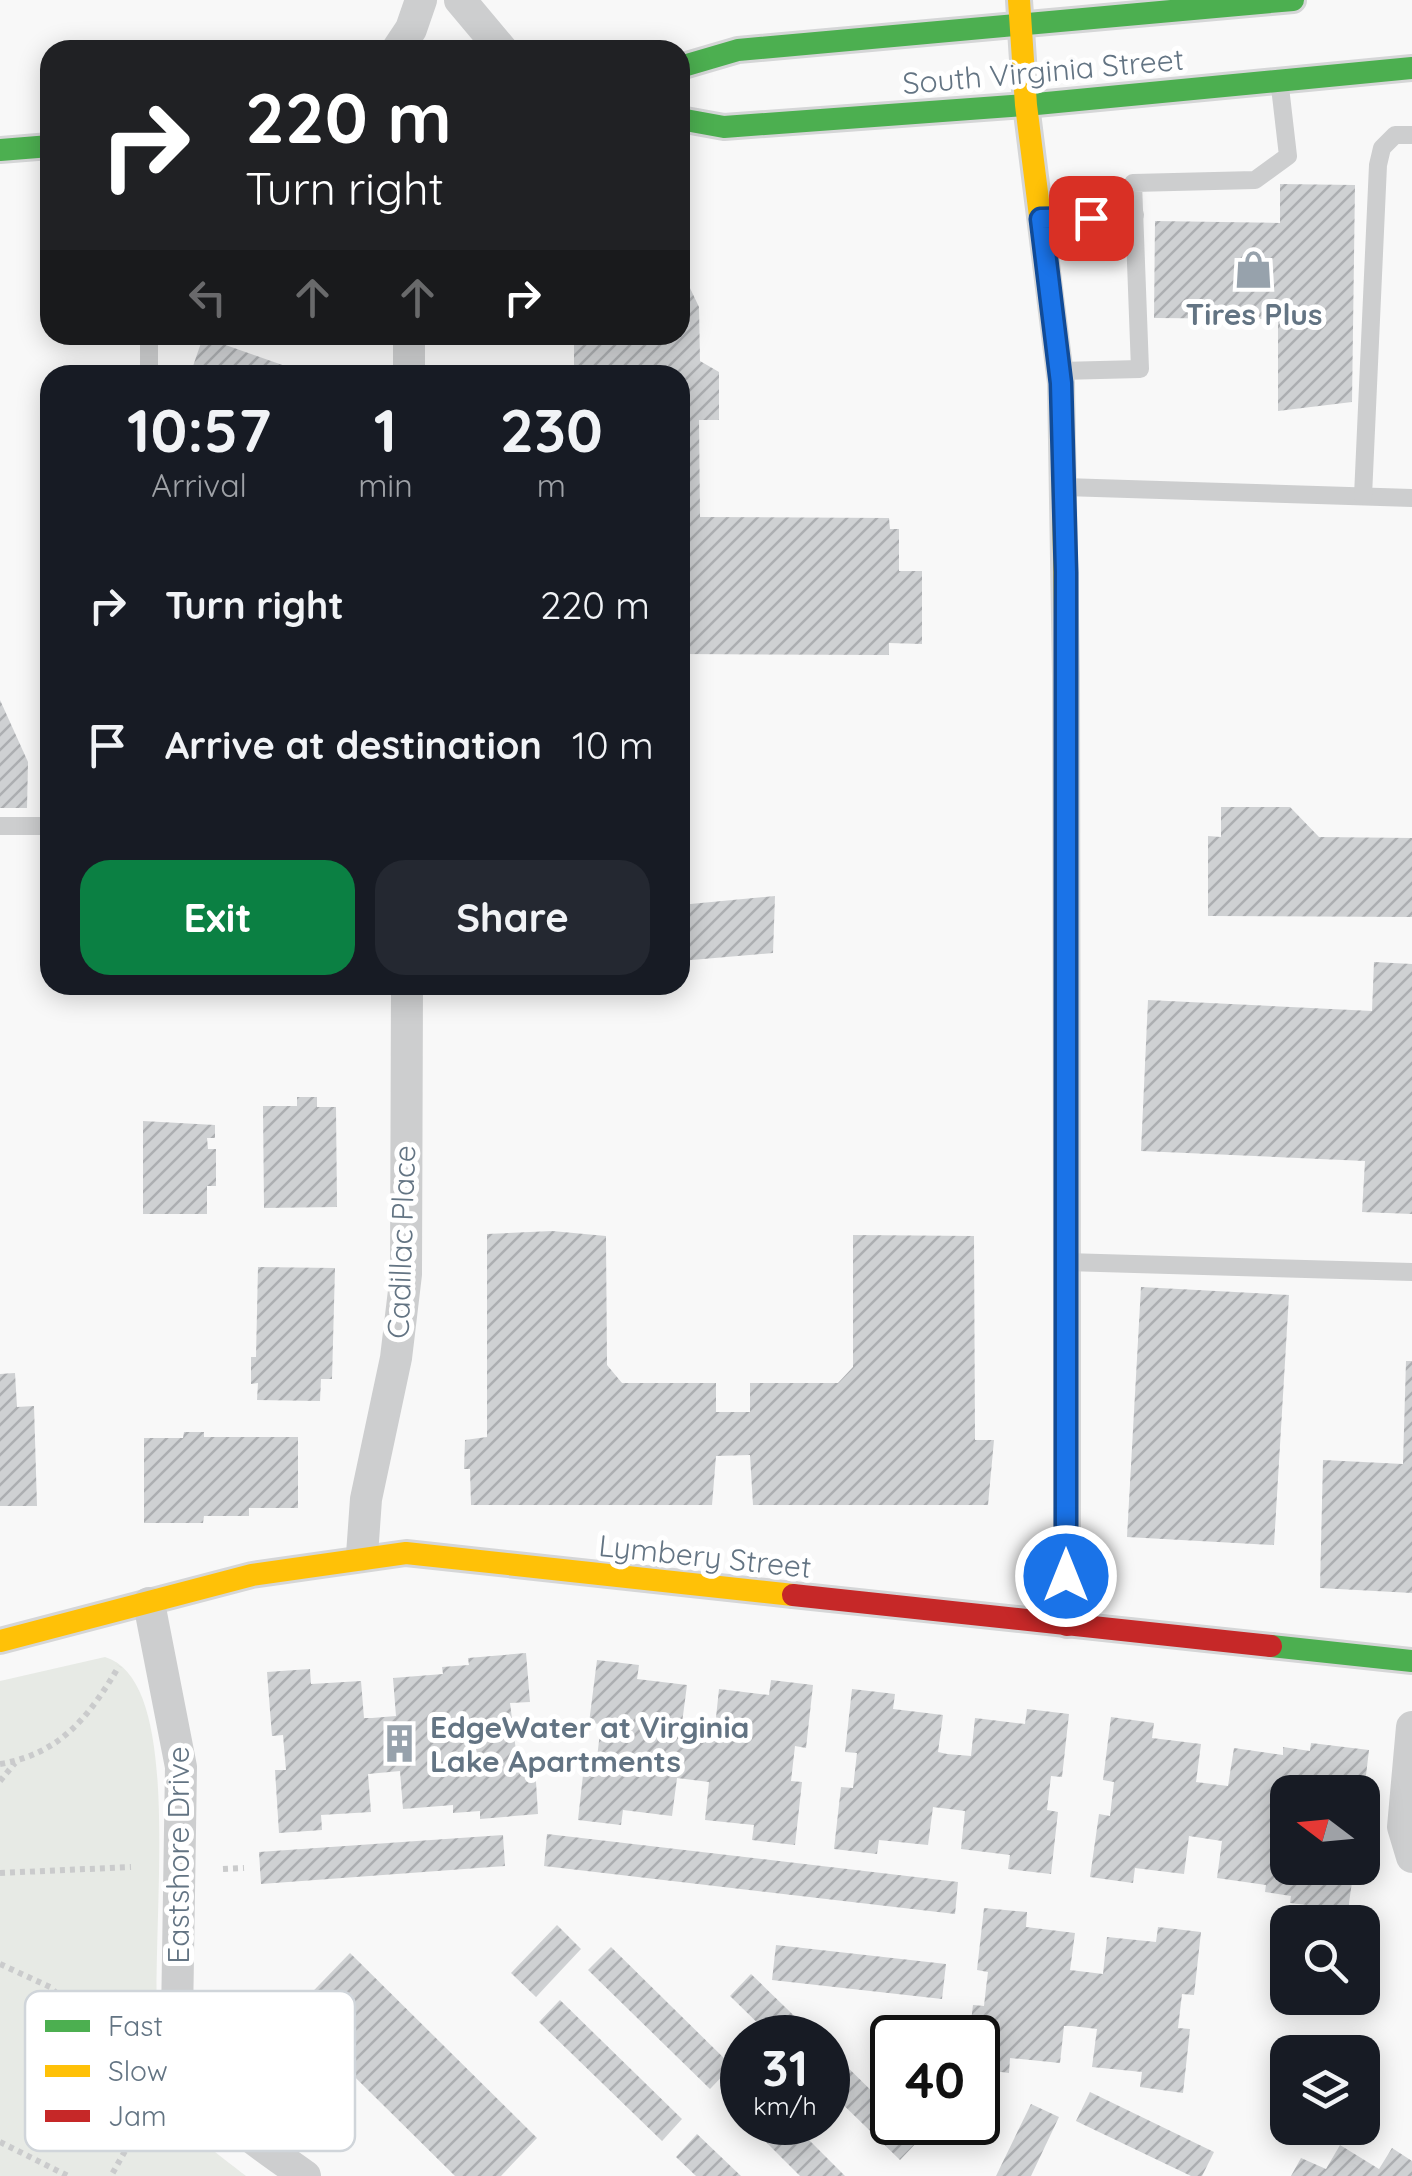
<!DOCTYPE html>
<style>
:root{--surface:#171b24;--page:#242831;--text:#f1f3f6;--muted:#9ea1a6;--accent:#0b8043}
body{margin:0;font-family:Quicksand,sans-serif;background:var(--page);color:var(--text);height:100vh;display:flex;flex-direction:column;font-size:38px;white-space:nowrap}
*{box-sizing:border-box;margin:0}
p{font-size:32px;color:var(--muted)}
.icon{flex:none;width:55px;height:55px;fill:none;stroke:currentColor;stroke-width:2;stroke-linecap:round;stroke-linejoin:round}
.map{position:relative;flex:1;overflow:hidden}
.details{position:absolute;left:40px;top:365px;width:650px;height:630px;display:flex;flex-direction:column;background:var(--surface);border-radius:30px;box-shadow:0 5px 25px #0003}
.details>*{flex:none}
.hud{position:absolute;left:40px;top:40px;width:650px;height:305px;border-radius:30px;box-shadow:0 5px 25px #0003;background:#202124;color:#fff;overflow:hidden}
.needle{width:65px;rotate:286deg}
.tools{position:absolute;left:1270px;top:1775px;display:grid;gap:20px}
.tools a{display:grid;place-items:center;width:110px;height:110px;border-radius:20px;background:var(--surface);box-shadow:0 5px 25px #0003;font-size:50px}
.speed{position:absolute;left:720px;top:2015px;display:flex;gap:20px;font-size:50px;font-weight:700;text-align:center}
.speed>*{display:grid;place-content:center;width:130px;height:130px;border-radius:50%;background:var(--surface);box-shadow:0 5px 25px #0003;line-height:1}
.speed small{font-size:25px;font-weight:400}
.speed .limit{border:5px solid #111;border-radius:15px;background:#fff;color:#111}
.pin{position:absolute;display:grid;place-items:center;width:85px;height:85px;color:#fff;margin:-42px;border-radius:20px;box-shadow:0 5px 15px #0006}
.me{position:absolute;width:110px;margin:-55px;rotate:0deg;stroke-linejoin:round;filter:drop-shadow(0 0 8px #0008)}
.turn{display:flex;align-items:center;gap:35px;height:210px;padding:0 40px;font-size:45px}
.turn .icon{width:130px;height:130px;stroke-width:2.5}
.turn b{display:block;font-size:70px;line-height:85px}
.lanes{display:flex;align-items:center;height:95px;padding:0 40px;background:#0003;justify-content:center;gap:50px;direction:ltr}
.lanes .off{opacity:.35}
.eta{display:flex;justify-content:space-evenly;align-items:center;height:170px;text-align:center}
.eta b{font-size:60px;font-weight:800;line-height:70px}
.cta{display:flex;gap:20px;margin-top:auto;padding:20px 40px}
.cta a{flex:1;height:115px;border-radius:30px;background:var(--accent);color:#fff;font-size:40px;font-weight:800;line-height:115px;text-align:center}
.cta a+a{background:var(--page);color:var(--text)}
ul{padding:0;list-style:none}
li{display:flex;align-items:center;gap:30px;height:140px;padding:0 40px}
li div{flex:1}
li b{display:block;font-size:38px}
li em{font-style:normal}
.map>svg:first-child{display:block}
.park{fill:#e7eae5}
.building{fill:url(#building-hatch)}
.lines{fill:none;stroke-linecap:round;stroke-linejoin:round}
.fast-casing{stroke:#d5d6d7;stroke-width:28}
.slow-casing{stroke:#d5d6d7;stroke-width:28}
.jam-casing{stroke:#d5d6d7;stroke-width:28}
.path{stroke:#cacbcc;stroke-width:6;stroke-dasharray:5 5;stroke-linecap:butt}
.lane{stroke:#cdcecf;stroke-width:18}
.street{stroke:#cdcecf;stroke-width:32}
.fast{stroke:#4caf50;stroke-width:22}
.slow{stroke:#ffc107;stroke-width:22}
.jam{stroke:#c62828;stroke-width:22}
.route-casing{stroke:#114b97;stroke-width:25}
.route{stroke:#1a73e8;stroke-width:18}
.labels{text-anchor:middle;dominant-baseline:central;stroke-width:10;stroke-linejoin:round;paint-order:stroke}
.street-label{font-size:30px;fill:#637483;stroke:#fff}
.poi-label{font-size:30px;font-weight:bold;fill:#637483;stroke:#fff}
.key{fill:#fff;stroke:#d0d5da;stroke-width:2.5}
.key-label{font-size:28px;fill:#637483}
</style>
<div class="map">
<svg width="1412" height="2176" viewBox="0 0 1412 2176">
<defs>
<pattern id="building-hatch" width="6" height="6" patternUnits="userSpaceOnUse" patternTransform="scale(2.5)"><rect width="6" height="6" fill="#cfd1d3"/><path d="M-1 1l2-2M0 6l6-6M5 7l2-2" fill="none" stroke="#acaeb1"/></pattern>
</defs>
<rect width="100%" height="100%" fill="#f8f8f8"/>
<path class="park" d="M105,1657C201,1687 133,2007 167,2094C181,2130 217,2153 246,2176H0V1681Z"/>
<g class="building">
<path d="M1280,184L1355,185L1352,402L1278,411V319L1154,318L1155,221L1280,223Z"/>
<path d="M680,267L699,307L700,361L719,372V420H699L700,517L889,518L890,529H899V571H922V644L889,643V655L680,654V375H574V335H680Z"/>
<path d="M203,337L308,374V375H190Z"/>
<path d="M0,700L28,762L27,808H0Z"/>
<path d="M1221,807H1290L1319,837L1412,838V917L1208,916V836L1221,837Z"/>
<path d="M775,896L773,953L680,961V905Z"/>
<path d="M1374,962L1412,964V1214L1362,1212L1365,1161L1141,1151L1148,1000L1372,1011Z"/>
<path d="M142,985H220V989L142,990Z"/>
<path d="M297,1097H317V1107H336L337,1207L264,1208L263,1106H297Z"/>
<path d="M143,1121L215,1125V1138H207L208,1149H216V1186H207V1214H143Z"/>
<path d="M552,1231L606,1236L607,1365L622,1383H716V1412H750V1383H838L853,1367V1235L974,1236L975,1440H994L988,1505H753L750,1455L716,1456L712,1505H471L470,1469H464L465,1440L487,1437V1234Z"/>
<path d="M258,1267L335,1268L332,1379H321L320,1401L257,1400L258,1383L251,1384V1357H256Z"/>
<path d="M1141,1287L1289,1295L1274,1545L1127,1537Z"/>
<path d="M1406,1361H1412V1593L1320,1588L1323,1460L1403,1464Z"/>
<path d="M15,1373L17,1407L34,1406L37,1506H0V1374Z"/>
<path d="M184,1432H204V1437H298V1508H249V1516H204L203,1523H144V1438H183Z"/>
<path d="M526,1653L530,1702L510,1703L517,1759L514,1767L535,1766L538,1814L480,1819V1811L453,1813V1805L403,1809L400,1771L368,1774L371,1812L321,1815L322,1830L279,1833L275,1770H286L283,1735L272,1736L267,1672L310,1669L311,1684L361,1681L364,1718H372L396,1716L393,1678L443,1674L442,1667L469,1665L468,1658Z"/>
<path d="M597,1660L639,1665L637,1679L687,1685L682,1723L691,1724L715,1727L719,1689L769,1695L771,1680L813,1685L806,1748L795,1746L791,1781L802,1782L795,1845L752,1840L754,1825L705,1820L709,1782L677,1778L672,1816L623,1810L621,1825L578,1820L585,1757L597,1758L601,1724L589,1723Z"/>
<path d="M852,1689L895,1694L893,1709L943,1715L938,1752L947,1754L971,1756L975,1718L1025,1724L1027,1709L1069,1714L1062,1777L1051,1776L1047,1810L1058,1812L1051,1874L1008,1869L1010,1855L961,1849L965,1811L933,1807L928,1845L879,1840L877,1854L834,1849L841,1787L853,1788L857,1753L845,1752Z"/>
<path d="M1111,1717L1154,1723L1152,1738L1201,1744L1196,1782L1228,1786L1234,1748L1283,1755V1747L1310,1751L1311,1743L1369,1750L1364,1792H1288V1868H1354L1348,1910L1290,1903L1291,1896L1265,1892L1266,1885L1217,1878L1222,1841L1189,1836L1184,1874L1135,1868L1133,1883L1090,1877L1099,1814L1110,1816L1114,1782L1103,1780Z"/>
<path d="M547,1834L958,1882L955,1914L544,1866Z"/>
<path d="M503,1835L505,1866L261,1884L259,1852Z"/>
<path d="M984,1908L1027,1912L1026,1927L1075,1933L1070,1970L1103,1974L1107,1937L1156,1942L1158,1927L1201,1932L1194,1995L1182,1994L1178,2028L1190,2029L1183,2093L1140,2087L1142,2072L1092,2067L1097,2029L1072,2026H1064L1060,2063L1010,2058L1009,2073L978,2069V2038H969L973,2005L984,2006L986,1988L988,1972L977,1970Z"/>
<path d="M557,1925L581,1949L536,1997L511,1973Z"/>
<path d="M776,1945L946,1964L942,1999L772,1980Z"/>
<path d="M611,1947L732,2066L710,2089L588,1970Z"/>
<path d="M350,1953L537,2138L501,2176H455L291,2014Z"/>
<path d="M751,1974L817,2038H773L730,1996Z"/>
<path d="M560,2000L682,2119L662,2141L539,2022Z"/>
<path d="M828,2048L892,2111V2122H905L921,2138L900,2160L828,2090Z"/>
<path d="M1090,2092L1214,2152L1202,2176H1191L1076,2121Z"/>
<path d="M1031,2104L1059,2117L1031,2176H996Z"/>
<path d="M746,2122H791L845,2176H800Z"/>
<path d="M697,2134L741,2176H696L676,2157Z"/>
<path d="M1340,2145L1379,2169L1392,2148L1412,2161V2176H1291L1301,2158L1326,2169Z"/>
</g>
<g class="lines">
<defs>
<g id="fast">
<path d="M680,67L738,50L1293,0"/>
<path d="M680,119L724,127L1026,105L1412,68"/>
<path d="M0,150L50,146"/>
<path d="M1066,676L1067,1305"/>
<path d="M1271,1646L1412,1661"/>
</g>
<g id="slow">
<path d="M1019,0L1026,105L1061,383L1066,676"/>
<path d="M0,1641L252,1575L406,1553L793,1595"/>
</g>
<g id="jam">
<path d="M1067,1305V1625"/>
<path d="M793,1595L1271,1646"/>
</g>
</defs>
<use href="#fast" class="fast-casing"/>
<use href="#slow" class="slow-casing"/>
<use href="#jam" class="jam-casing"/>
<g class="path">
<path d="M0,1764C60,1754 89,1717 119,1666"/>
<path d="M0,1781L15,1763"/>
<path d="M223,1869L244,1868"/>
<path d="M0,1873L131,1867"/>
<path d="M0,1964L50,1987L124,2060L163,2114L134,2135L111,2176"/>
<path d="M0,2142L68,2176"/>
</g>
<g class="lane">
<path d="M1041,219L1135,215"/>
<path d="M149,335V375"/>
<path d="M1060,371L1140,369L1133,183L1255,180L1288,156L1280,87"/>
<path d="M1064,487L1412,498"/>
<path d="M1363,496L1378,165L1382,148L1395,135H1412"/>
<path d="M0,826H50"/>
<path d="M1066,1262L1412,1272"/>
</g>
<g class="street">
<path d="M460,0L502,50"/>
<path d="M397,50L411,29L421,0"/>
<path d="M409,375V335"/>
<path d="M362,1555L366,1499L396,1358L406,1274L407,985"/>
<path d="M149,1603L181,1767L177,2019C191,2102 241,2130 305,2176"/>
<path d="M1412,1727L1403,1827L1412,1857"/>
</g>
<use href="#fast" class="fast"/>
<use href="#slow" class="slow"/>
<use href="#jam" class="jam"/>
</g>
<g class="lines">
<defs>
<path id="route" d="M1066,1576V572L1061,383L1041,219L1091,218"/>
</defs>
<use href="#route" class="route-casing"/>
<use href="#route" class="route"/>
</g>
<defs>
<symbol id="shop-bare" viewBox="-9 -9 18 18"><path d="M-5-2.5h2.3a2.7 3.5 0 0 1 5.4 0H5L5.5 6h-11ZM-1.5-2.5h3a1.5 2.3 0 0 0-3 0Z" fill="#97a2ac" stroke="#fff" stroke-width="2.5" paint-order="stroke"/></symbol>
<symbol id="building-bare" viewBox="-9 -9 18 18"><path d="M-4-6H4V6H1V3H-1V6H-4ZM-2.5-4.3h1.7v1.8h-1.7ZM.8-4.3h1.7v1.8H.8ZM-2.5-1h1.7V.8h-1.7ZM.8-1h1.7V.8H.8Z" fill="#97a2ac" stroke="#fff" stroke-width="2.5" paint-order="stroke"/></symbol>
</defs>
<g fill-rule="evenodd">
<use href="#shop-bare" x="1226" y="242" width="55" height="55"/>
<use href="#building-bare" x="372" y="1716" width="55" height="55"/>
</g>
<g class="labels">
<g class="street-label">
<text transform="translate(1043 71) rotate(-5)">South Virginia Street</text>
<text transform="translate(401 1242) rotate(-88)">Cadillac Place</text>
<text transform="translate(705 1556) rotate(6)">Lymbery Street</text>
<text transform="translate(178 1855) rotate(-90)">Eastshore Drive</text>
</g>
<g class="poi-label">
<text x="1254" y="314">Tires Plus</text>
<text x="430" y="1727" text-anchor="start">EdgeWater at Virginia<tspan x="430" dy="34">Lake Apartments</tspan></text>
</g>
</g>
<rect x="25" y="1991" width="330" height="160" rx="15" class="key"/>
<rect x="45" y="2020" width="45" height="12" fill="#4caf50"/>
<rect x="45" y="2065" width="45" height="12" fill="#ffc107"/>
<rect x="45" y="2110" width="45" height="12" fill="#c62828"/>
<g class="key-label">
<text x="108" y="2036">Fast</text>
<text x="108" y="2081">Slow</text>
<text x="108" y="2126">Jam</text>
</g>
</svg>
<div class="tools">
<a><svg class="needle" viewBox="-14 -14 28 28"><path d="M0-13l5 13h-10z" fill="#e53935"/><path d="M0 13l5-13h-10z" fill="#9ea1a6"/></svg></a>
<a><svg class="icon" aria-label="search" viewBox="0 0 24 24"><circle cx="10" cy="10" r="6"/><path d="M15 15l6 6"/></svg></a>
<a><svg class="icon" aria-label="layers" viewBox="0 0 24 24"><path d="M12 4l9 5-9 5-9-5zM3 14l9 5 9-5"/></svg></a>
</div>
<div class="speed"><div>31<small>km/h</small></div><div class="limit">40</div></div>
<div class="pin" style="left:1091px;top:218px;background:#d93025"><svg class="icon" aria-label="arrive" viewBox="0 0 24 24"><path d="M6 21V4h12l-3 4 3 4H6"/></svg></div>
<svg class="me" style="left:1066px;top:1576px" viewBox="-20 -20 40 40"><circle r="17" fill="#1a73e8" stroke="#fff" stroke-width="3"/><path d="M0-11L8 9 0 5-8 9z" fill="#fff"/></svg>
<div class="hud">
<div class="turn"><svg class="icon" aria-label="right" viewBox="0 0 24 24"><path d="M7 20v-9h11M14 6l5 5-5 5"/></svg><div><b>220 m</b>Turn right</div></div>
<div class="lanes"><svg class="icon off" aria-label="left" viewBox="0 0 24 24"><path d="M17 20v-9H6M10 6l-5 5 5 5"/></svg><svg class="icon off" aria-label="ahead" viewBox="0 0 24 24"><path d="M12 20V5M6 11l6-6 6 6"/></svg><svg class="icon off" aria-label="ahead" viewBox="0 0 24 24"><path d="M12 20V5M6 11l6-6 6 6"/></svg><svg class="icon" aria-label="right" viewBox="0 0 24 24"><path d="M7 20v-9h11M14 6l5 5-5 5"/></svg></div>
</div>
<section class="details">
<div class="eta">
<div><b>10:57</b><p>Arrival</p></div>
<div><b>1</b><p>min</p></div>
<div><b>230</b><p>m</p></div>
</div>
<ul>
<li><svg class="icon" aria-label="right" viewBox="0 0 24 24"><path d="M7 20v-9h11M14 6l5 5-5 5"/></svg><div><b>Turn right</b></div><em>220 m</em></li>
<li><svg class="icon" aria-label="arrive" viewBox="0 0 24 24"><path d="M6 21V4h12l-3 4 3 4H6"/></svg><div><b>Arrive at destination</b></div><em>10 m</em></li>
</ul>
<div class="cta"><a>Exit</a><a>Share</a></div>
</section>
</div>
